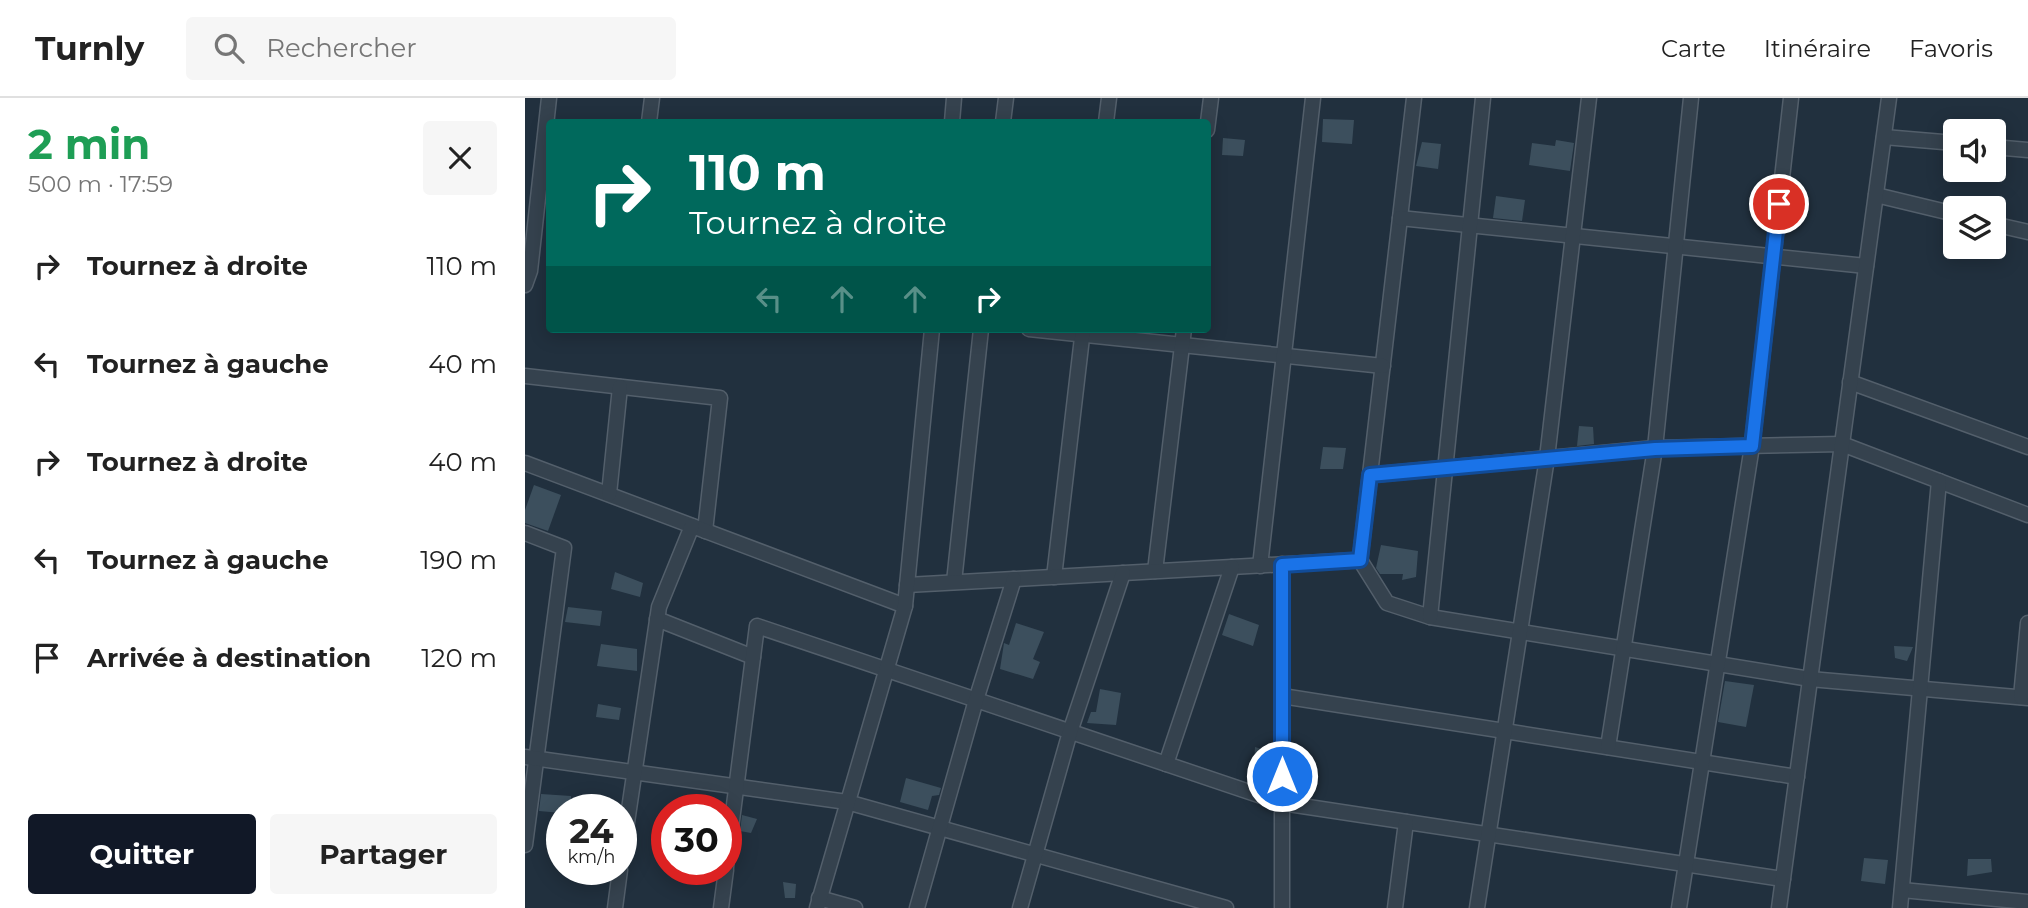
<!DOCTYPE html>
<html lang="fr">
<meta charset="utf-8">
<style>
:root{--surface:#fff;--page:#f6f6f6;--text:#222;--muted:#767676;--line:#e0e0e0;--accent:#111827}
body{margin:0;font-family:Montserrat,sans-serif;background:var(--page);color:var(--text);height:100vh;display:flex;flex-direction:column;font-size:26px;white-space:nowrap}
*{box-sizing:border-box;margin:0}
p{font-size:23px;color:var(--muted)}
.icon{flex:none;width:38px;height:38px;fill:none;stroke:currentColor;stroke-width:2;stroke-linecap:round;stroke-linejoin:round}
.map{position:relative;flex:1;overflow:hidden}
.details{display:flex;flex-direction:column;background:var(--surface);width:525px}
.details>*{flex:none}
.guide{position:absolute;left:21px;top:21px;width:665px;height:214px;border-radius:7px;box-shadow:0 4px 18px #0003;background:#00695c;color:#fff;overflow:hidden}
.controls{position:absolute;left:1418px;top:21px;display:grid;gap:14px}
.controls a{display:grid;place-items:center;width:63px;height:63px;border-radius:7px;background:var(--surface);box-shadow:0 4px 18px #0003;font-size:35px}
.speed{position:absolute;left:21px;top:696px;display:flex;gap:14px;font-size:35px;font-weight:700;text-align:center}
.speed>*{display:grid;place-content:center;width:91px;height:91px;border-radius:50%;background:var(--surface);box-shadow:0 4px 18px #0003;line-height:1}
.speed small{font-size:18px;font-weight:400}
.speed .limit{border:10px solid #d22;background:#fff;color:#111}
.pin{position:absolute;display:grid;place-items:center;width:60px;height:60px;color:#fff;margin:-30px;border:4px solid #fff;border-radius:50%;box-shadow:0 2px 7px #0007}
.me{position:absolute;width:77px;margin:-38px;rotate:0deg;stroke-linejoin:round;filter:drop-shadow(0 0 5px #0008)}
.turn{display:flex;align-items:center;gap:24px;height:147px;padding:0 28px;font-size:32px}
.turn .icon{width:91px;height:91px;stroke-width:2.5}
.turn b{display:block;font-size:49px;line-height:60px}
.lanes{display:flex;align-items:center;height:66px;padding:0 28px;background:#0003;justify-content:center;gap:35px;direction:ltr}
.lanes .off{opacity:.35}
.round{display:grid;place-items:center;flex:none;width:74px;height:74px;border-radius:7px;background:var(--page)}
.headline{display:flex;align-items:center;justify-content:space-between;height:119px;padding:0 28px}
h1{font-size:42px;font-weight:700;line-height:52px;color:#1e9e55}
.cta{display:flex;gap:14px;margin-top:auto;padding:14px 28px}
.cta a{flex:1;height:80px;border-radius:7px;background:var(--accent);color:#fff;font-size:28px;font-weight:700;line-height:80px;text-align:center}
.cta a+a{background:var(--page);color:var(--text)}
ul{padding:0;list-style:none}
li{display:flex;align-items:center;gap:21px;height:98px;padding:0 28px}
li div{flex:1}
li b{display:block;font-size:26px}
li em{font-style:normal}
header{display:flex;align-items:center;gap:42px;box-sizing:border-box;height:98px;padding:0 35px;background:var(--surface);border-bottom:2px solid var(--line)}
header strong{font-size:33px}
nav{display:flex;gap:38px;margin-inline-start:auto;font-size:24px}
.search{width:490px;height:63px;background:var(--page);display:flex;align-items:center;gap:18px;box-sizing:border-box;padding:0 24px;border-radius:7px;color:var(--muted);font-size:26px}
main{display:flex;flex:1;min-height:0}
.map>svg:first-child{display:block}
.building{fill:#3c4f5d}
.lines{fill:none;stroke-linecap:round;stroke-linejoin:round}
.minor-casing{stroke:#535f6b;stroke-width:17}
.minor{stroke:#35424e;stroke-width:14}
.route-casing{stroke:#114b97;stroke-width:18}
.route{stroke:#1a73e8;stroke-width:12}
</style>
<header>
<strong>Turnly</strong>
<div class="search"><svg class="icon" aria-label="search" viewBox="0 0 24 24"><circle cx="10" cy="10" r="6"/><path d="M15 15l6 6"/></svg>Rechercher</div>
<nav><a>Carte</a><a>Itinéraire</a><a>Favoris</a></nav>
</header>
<main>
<section class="details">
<div class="headline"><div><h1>2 min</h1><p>500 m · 17:59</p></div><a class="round"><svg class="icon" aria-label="close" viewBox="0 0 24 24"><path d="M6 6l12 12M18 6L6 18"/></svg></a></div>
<ul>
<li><svg class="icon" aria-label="right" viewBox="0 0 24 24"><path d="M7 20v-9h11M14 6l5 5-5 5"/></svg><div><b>Tournez à droite</b></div><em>110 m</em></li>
<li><svg class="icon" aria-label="left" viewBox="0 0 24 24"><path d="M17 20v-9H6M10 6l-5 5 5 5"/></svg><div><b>Tournez à gauche</b></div><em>40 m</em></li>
<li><svg class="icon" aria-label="right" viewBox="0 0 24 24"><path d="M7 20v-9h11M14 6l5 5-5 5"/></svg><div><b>Tournez à droite</b></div><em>40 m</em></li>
<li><svg class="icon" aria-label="left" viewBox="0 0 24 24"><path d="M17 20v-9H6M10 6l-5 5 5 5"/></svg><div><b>Tournez à gauche</b></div><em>190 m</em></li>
<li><svg class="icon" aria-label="arrive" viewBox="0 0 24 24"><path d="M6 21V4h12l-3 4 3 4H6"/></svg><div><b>Arrivée à destination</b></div><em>120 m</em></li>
</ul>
<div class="cta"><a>Quitter</a><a>Partager</a></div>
</section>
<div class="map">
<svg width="1503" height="810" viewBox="0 0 1503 810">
<rect width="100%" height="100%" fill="#21303e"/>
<g class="building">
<path d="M798,21L829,22L827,46L797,44Z"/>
<path d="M698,40L720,42L718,58L697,57Z"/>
<path d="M1031,42L1049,45L1045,73L1004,67L1007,45L1030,48Z"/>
<path d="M897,44L916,46L913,71L891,68Z"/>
<path d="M971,98L1000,102L997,123L968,120Z"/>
<path d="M1054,328L1068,329L1069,346L1052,348Z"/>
<path d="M798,349L821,350L818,371H795Z"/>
<path d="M9,387L36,397L23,433L0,425V412Z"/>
<path d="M856,447L893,453L891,479L877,482L878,476H855L851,470Z"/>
<path d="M90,474L118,485L115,499L86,491Z"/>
<path d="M43,509L77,513L75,528L40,524Z"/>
<path d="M704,516L734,527L728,548L697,537Z"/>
<path d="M491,525L519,534L508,561L515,564L508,581L475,571L479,545L484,547Z"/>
<path d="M76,546L112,551V573L72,568Z"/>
<path d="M1369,548L1388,549L1382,563L1370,560Z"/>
<path d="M1200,583L1229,587L1221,629L1193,624Z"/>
<path d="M575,591L596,595L591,627L562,625L566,614H571Z"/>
<path d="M73,606L96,610L94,622L71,619Z"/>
<path d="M730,649L743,653L742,666L729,664Z"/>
<path d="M381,680L416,690L414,697L407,698L403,712L375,704Z"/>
<path d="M16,696L46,698V712H37V715L14,713Z"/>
<path d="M217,717L232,721L226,735L215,733Z"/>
<path d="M1339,760L1363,762L1360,786L1336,783Z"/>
<path d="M1443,761H1466L1467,774L1442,778Z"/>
<path d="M258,784L271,786L270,800H260Z"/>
</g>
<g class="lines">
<defs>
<g id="minor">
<path d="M889,0L835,462L862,505L905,519L1285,581L1503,600"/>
<path d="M124,24L127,0"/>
<path d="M427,24L429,0"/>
<path d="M478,24L481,0"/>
<path d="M581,24L584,0"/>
<path d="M682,32L686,0"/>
<path d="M1359,39L1430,45"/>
<path d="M1468,49L1503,52"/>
<path d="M1351,97L1430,116"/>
<path d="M875,120L1341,168"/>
<path d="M1468,126L1503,134"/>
<path d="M0,187L5,173L24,0"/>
<path d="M504,231L858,268"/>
<path d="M0,278L195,300L180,433"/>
<path d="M1325,284L1503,349"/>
<path d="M0,365L380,508"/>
<path d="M845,377L1130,350L1317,346L1503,417"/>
<path d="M84,396L95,289"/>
<path d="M0,435L39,450L0,747"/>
<path d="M735,468L788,0"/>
<path d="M630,473L659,231"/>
<path d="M529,479L558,231"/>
<path d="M429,484L456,231"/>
<path d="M382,487L835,462"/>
<path d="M905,519L958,0"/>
<path d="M132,521L228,559"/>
<path d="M757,598L1272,679"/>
<path d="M1496,599L1503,525"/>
<path d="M1083,649L1130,350L1166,0"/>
<path d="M0,659L322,704L701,810"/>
<path d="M641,666L707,469"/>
<path d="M96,765L134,509L167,428"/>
<path d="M201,769L232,528L757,705L1258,781"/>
<path d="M1377,792L1503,804"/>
<path d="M294,800L330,810"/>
<path d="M90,810L95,772"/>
<path d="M196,810L201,772"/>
<path d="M292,810L380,508L407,231"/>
<path d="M392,810L451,602L489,481"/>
<path d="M495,810L545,634L598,475"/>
<path d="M757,810V466"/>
<path d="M870,810L881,724"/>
<path d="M952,810L1022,360L1064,0"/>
<path d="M1154,810L1227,348L1266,0"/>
<path d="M1254,810L1364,0"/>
<path d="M1375,810L1414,383"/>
</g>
</defs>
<use href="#minor" class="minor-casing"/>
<use href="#minor" class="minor"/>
</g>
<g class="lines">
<defs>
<path id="route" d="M757,678V467L835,462L845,377L1130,351L1227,348L1254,106"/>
</defs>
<use href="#route" class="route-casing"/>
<use href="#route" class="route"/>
</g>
</svg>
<div class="controls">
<a><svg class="icon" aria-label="sound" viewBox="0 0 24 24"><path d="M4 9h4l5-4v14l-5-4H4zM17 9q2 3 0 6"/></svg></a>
<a><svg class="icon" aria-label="layers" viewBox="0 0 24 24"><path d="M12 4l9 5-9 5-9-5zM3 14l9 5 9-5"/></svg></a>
</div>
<div class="speed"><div>24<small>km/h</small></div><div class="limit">30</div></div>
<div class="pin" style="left:1254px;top:106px;background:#d93025"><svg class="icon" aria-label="arrive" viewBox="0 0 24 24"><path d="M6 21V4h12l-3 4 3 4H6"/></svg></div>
<svg class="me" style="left:757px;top:678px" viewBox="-20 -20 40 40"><circle r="17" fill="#1a73e8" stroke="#fff" stroke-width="3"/><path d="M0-11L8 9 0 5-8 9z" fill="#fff"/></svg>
<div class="guide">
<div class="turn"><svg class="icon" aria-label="right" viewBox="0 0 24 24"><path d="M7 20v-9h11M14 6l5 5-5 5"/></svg><div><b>110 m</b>Tournez à droite</div></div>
<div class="lanes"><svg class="icon off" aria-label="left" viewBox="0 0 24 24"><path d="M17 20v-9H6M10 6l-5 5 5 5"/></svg><svg class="icon off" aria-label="ahead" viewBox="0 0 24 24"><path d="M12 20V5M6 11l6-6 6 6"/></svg><svg class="icon off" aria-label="ahead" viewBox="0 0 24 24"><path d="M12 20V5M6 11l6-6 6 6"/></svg><svg class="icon" aria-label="right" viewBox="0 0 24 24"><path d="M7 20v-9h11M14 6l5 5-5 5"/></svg></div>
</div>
</div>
</main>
